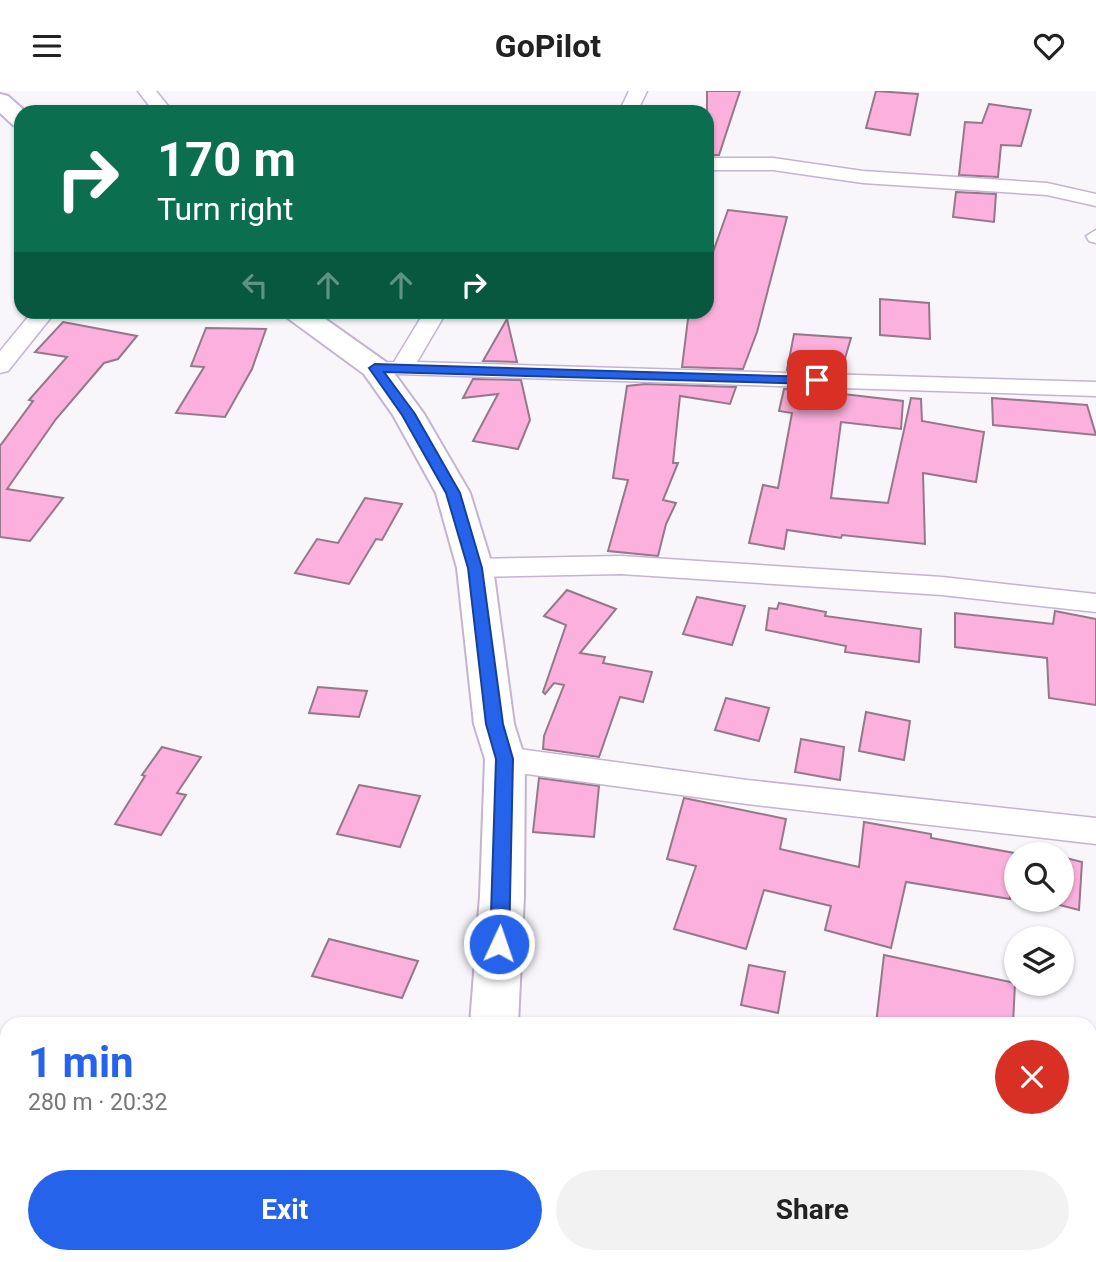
<!DOCTYPE html>
<meta charset="utf-8">
<style>
:root{--surface:#fff;--page:#f2f2f2;--text:#222;--muted:#767676;--accent:#2563eb}
body{margin:0;font-family:Roboto,sans-serif;background:var(--page);color:var(--text);height:100vh;display:flex;flex-direction:column;font-size:26px;white-space:nowrap}
*{box-sizing:border-box;margin:0}
p{font-size:23px;color:var(--muted)}
.icon{flex:none;width:38px;height:38px;fill:none;stroke:currentColor;stroke-width:2;stroke-linecap:round;stroke-linejoin:round}
.map{position:relative;flex:1;overflow:hidden}
.drawer{position:absolute;left:0px;top:926px;width:1097px;height:247px;display:flex;flex-direction:column;background:var(--surface);border-radius:21px 21px 0 0;box-shadow:0 2px 5px #0004}
.drawer>*{flex:none}
.top-card{position:absolute;left:14px;top:14px;width:700px;height:214px;border-radius:21px;box-shadow:0 2px 5px #0004;background:#0b6e4f;color:#fff;overflow:hidden}
.controls{position:absolute;left:1004px;top:751px;display:grid;gap:14px}
.controls a{display:grid;place-items:center;width:70px;height:70px;border-radius:50%;background:var(--surface);box-shadow:0 2px 5px #0004;font-size:35px}
.pin{position:absolute;display:grid;place-items:center;width:60px;height:60px;color:#fff;margin:-30px;border-radius:14px;box-shadow:0 4px 10px #0006}
.me{position:absolute;width:77px;margin:-38px;rotate:3deg;stroke-linejoin:round;filter:drop-shadow(0 0 5px #0008)}
.turn{display:flex;align-items:center;gap:24px;height:147px;padding:0 28px;font-size:32px}
.turn .icon{width:91px;height:91px;stroke-width:2.5}
.turn b{display:block;font-size:49px;line-height:60px}
.lanes{display:flex;align-items:center;height:66px;padding:0 28px;background:#0003;justify-content:center;gap:35px;direction:ltr}
.lanes .off{opacity:.35}
.round{display:grid;place-items:center;flex:none;width:74px;height:74px;border-radius:37px;background:var(--page)}
.summary{display:flex;align-items:center;justify-content:space-between;height:119px;padding:0 28px}
h1{font-size:42px;font-weight:700;line-height:52px;color:var(--accent)}
.cta{display:flex;gap:14px;margin-top:auto;padding:14px 28px}
.cta a{flex:1;height:80px;border-radius:42px;background:var(--accent);color:#fff;font-size:28px;font-weight:700;line-height:80px;text-align:center}
.cta a+a{background:var(--page);color:var(--text)}
header{display:flex;justify-content:space-between;align-items:center;height:91px;padding:0 28px;background:var(--surface);font-size:32px;font-weight:700}
.map>svg:first-child{display:block}
.building{fill:#fbb0dd;stroke:#957889;stroke-width:2}
.lines{fill:none;stroke-linecap:round;stroke-linejoin:round}
.street-casing{stroke:#c5b4d0;stroke-width:3}
.primary-casing{stroke:#c5b4d0;stroke-width:4}
.street{fill:#fff;fill-rule:evenodd}
.primary{fill:#fff;fill-rule:evenodd}
.route{fill:#2563eb;stroke:#184099;stroke-width:2}
</style>
<header><svg class="icon" aria-label="menu" viewBox="0 0 24 24"><path d="M4 6h16M4 12h16M4 18h16"/></svg>GoPilot<svg class="icon" aria-label="heart" viewBox="0 0 24 24"><path d="M12 20l-8-8c-3-5 5-10 8-4 3-6 11-1 8 4z"/></svg></header>
<div class="map">
<svg width="1096" height="1171" viewBox="0 0 1096 1171">
<rect width="100%" height="100%" fill="#f8f5fb"/>
<g class="building">
<path d="M707,0H740L719,64H707Z"/>
<path d="M876,0L918,3L910,44L866,37Z"/>
<path d="M989,13L1031,19L1021,55L1001,54L998,86L959,84L965,31L982,32Z"/>
<path d="M956,101L996,103L994,131L953,126Z"/>
<path d="M728,119L787,126L757,241L743,278L682,276L689,220H707V178Z"/>
<path d="M880,208L929,212L930,248L880,244Z"/>
<path d="M507,228L517,271L483,270Z"/>
<path d="M63,231L137,245L118,268L104,272L56,328L7,398L63,407L30,450L0,446V355L33,310L29,309L67,266L35,261Z"/>
<path d="M206,237L266,238L252,278L225,326L176,322L204,276L191,275Z"/>
<path d="M794,243L851,247L841,281L787,279Z"/>
<path d="M473,288L521,289L530,329L518,358L473,350L498,303L463,307Z"/>
<path d="M645,293L736,296L730,313L680,305L673,372H678L663,409L676,412L666,433L658,465L608,460L628,389L613,387L627,295Z"/>
<path d="M784,298L835,299L834,302L903,310L901,338L841,331L831,407L888,412L911,307L921,308L922,330L984,341L976,391L923,382L925,453L842,444L841,447L787,439L784,458L749,452L763,394L778,397L792,322L779,320Z"/>
<path d="M992,307L1087,314L1096,344L993,334Z"/>
<path d="M365,407L402,413L382,449L376,448L349,493L295,482L317,448L338,452Z"/>
<path d="M567,499L616,518L580,562L605,566L603,572L652,581L643,611L620,606L599,666L543,658L544,645L564,594L554,592L545,603L543,601L566,534L544,525Z"/>
<path d="M697,506L745,515L732,554L683,543Z"/>
<path d="M779,512L826,521L825,525L921,538L919,571L845,561L846,555L766,539L769,517L777,518Z"/>
<path d="M1055,520L1096,528V614L1049,607L1047,567L955,556V522L1053,533Z"/>
<path d="M318,596L367,600L359,626L309,622Z"/>
<path d="M726,607L769,617L759,650L715,639Z"/>
<path d="M866,621L910,630L904,669L859,660Z"/>
<path d="M801,648L844,656L840,689L795,681Z"/>
<path d="M162,656L201,666L177,702L186,704L161,744L115,733L145,685L142,684Z"/>
<path d="M539,687L599,695L594,746L533,741Z"/>
<path d="M359,694L420,705L400,756L337,743Z"/>
<path d="M684,707L786,728L780,758L859,776L864,731L931,743V747L1020,763H1017V804L1010,802V808L906,791L891,857L825,839L831,815L764,799L746,858L674,838L696,775L667,768Z"/>
<path d="M1062,766L1082,771L1079,819L1036,808H1062Z"/>
<path d="M329,848L418,870L402,907L312,885Z"/>
<path d="M884,864L1015,892L1013,933H876Z"/>
<path d="M749,874L785,881L778,922L741,914Z"/>
</g>
<g class="lines">
<defs>
<g id="street">
<path d="M138,0H156L173,21H154Z"/>
<path d="M629,0H647L637,21H619Z"/>
<path d="M707,67H773L863,80L1047,92L1096,103V115L1047,104L863,92L773,79H707Z"/>
<path d="M1096,139V152L1089,150L1086,145Z"/>
<path d="M33,220H56L8,280L0,282V260Z"/>
<path d="M425,220H447L417,271L1096,291V305L367,282L363,277L367,272L394,271Z"/>
<path d="M621,465L942,486L1096,503V521L942,504L621,483L475,486L465,483L461,477L465,471L475,468Z"/>
<path d="M505,656L747,689L1096,727V753L747,713L505,680L494,676L489,668L494,660Z"/>
</g>
<g id="primary">
<path d="M0,3L8,5L26,21H21V36L13,34L0,22Z"/>
<path d="M278,220H314L386,271L424,323L470,402L493,477L514,633L525,668L524,805L518,933H470L480,805L485,668L474,633L457,477L436,402L393,324L364,283Z"/>
<path d="M421,1166H475L474,1171H420Z"/>
</g>
</defs>
<use href="#street" class="street-casing"/>
<use href="#primary" class="primary-casing"/>
<use href="#street" class="street"/>
<use href="#primary" class="primary"/>
</g>
<path class="route" d="M375,273L817,286L823,289L817,293L384,281L415,323L460,402L482,477L503,633L513,668L509,853L506,859H493L490,853L496,668L486,633L468,477L446,402L402,324L369,277Z"/>
</svg>
<div class="controls">
<a><svg class="icon" aria-label="search" viewBox="0 0 24 24"><circle cx="10" cy="10" r="6"/><path d="M15 15l6 6"/></svg></a>
<a><svg class="icon" aria-label="layers" viewBox="0 0 24 24"><path d="M12 4l9 5-9 5-9-5zM3 14l9 5 9-5"/></svg></a>
</div>
<div class="pin" style="left:817px;top:289px;background:#d93025"><svg class="icon" aria-label="arrive" viewBox="0 0 24 24"><path d="M6 21V4h12l-3 4 3 4H6"/></svg></div>
<svg class="me" style="left:499px;top:853px" viewBox="-20 -20 40 40"><circle r="17" fill="#2563eb" stroke="#fff" stroke-width="3"/><path d="M0-11L8 9 0 5-8 9z" fill="#fff"/></svg>
<div class="top-card">
<div class="turn"><svg class="icon" aria-label="right" viewBox="0 0 24 24"><path d="M7 20v-9h11M14 6l5 5-5 5"/></svg><div><b>170 m</b>Turn right</div></div>
<div class="lanes"><svg class="icon off" aria-label="left" viewBox="0 0 24 24"><path d="M17 20v-9H6M10 6l-5 5 5 5"/></svg><svg class="icon off" aria-label="ahead" viewBox="0 0 24 24"><path d="M12 20V5M6 11l6-6 6 6"/></svg><svg class="icon off" aria-label="ahead" viewBox="0 0 24 24"><path d="M12 20V5M6 11l6-6 6 6"/></svg><svg class="icon" aria-label="right" viewBox="0 0 24 24"><path d="M7 20v-9h11M14 6l5 5-5 5"/></svg></div>
</div>
<section class="drawer">
<div class="summary"><div><h1>1 min</h1><p>280 m · 20:32</p></div><a class="round" style="background:#d93025;color:#fff"><svg class="icon" aria-label="close" viewBox="0 0 24 24"><path d="M6 6l12 12M18 6L6 18"/></svg></a></div>
<div class="cta"><a>Exit</a><a>Share</a></div>
</section>
</div>
